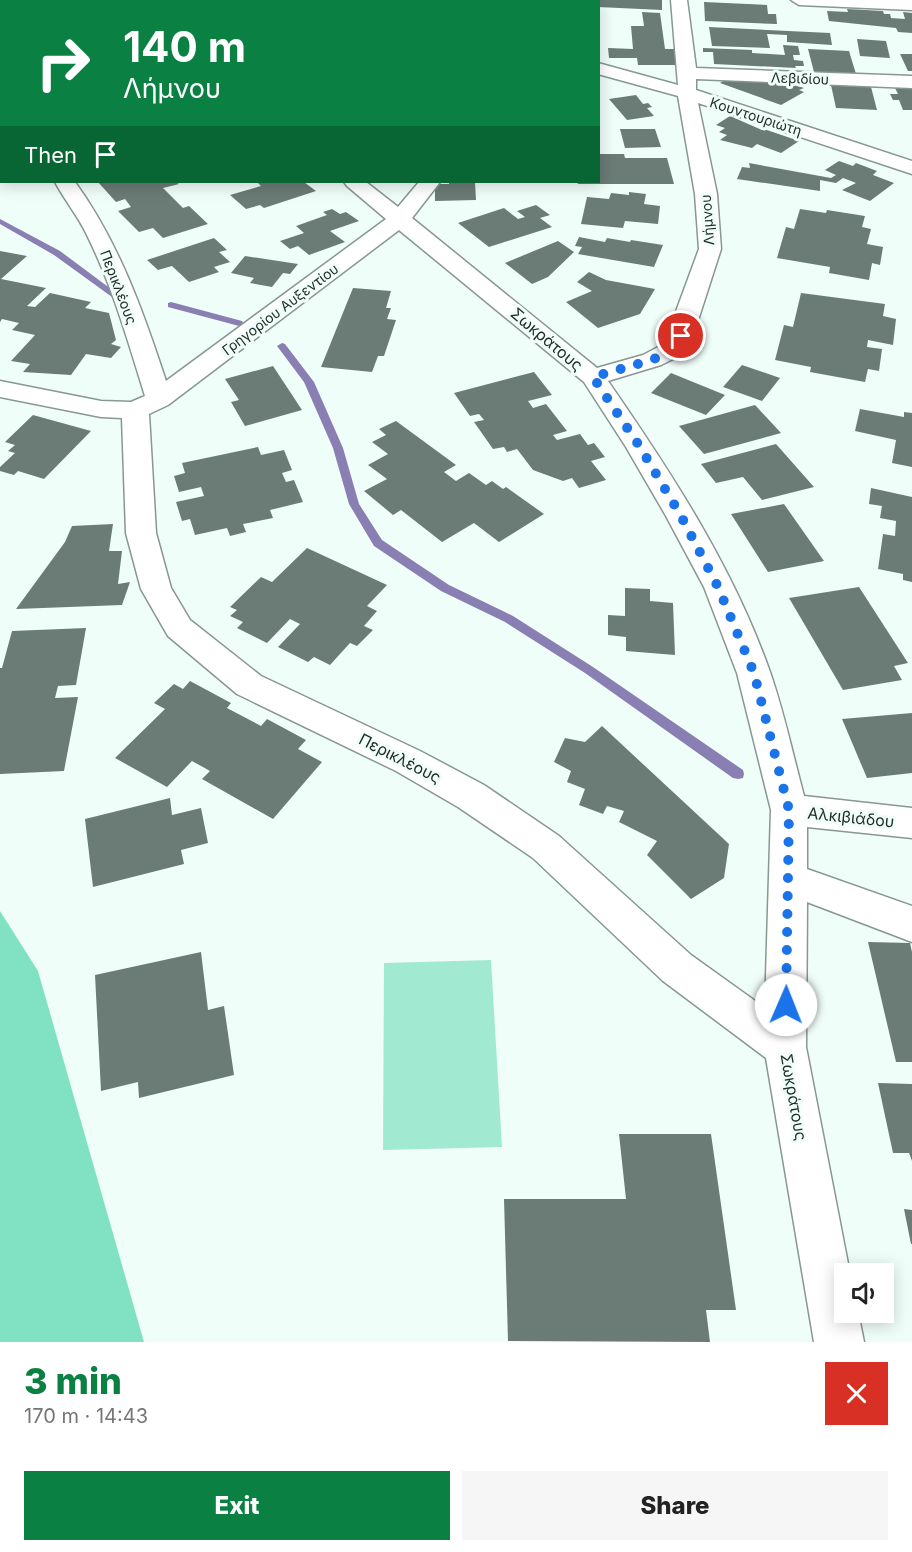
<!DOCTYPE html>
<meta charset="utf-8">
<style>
:root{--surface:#fff;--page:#f6f6f6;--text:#222;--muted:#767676;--accent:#0b8043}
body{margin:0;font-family:Inter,sans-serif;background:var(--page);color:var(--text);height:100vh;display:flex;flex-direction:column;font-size:22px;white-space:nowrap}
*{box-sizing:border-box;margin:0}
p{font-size:20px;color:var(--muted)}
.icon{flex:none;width:33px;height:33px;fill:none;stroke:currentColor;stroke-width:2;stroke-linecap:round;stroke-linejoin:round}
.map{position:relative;height:1342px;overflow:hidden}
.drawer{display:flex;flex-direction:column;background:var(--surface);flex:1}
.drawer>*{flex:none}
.banner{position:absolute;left:0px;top:0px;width:600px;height:183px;box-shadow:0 3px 15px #0003;background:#0b8043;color:#fff;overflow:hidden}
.buttons{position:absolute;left:834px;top:1263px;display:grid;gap:12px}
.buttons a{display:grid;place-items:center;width:60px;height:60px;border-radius:0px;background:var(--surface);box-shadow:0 3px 15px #0003;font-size:30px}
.pin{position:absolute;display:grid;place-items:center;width:51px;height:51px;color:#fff;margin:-26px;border:3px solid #fff;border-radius:50%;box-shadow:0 2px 6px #0007}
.me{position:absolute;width:66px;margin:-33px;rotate:1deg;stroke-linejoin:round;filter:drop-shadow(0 0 4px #0008)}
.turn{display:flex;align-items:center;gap:21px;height:126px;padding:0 24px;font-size:27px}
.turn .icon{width:78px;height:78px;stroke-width:2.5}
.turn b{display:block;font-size:42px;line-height:51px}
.then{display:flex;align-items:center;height:57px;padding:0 24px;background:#0003;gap:12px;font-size:22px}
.round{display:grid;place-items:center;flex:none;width:63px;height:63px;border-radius:0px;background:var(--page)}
.summary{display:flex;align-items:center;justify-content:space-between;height:102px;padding:0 24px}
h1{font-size:36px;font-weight:800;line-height:45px;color:var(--accent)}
.cta{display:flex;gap:12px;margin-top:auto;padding:12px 24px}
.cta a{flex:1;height:69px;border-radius:0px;background:var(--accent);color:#fff;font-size:24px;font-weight:800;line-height:69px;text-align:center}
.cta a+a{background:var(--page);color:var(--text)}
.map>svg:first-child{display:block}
.green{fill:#a2e9d1}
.forest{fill:#80e2c3}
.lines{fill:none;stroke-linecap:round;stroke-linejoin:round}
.stream{fill:#897fb2;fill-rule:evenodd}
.building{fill:#6b7b75}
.minor-casing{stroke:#879791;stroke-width:3}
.minor{fill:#fff;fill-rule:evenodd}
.route{stroke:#1a73e8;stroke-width:10;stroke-dasharray:0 18}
.labels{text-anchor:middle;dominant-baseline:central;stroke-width:6;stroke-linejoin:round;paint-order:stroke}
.far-street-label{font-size:14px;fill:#252c29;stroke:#f0fef9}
.street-label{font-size:16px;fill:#252c29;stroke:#f0fef9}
</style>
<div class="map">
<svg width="912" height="1342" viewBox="0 0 912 1342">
<rect width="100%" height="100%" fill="#f0fef9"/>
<path class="green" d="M491,960L502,1147L383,1150L384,963Z"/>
<path class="forest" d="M0,911L38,971L144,1342H0Z"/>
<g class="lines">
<g class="stream">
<path d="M0,219L60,251L119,295L112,297L54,255L0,224Z"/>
<path d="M171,302L242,321L243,323L239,326L168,307V303Z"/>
<path d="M282,343L285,344L314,382L343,448L359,504L382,540L449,585L513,616L593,667L743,770L744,774L743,778L738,779L733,778L585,673L505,622L441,591L374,546L349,504L333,448L304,382L277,346Z"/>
</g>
</g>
<g class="building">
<path d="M598,0H662V10L598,7Z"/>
<path d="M704,2L767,5L768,14H776L777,24L705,21Z"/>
<path d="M847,9L883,11L884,14H890L891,18L905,19L903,12L912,13V33L898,32L896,28L829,21L827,11L848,12Z"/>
<path d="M642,12L660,13L665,49H674L677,65H638L637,58H609L608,48L633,49L631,26H644Z"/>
<path d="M709,27L830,33L832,45L787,42V35L767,34L770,48L712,46Z"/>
<path d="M857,39L886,41L890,58L860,56Z"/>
<path d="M783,45L798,46L800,55H793L794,60L803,61L804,66H795L796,68L714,64L713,52H703V48L752,50V53L785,55Z"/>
<path d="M808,49L849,51L856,74L814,72Z"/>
<path d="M900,54H912V71H908Z"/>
<path d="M730,77L772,78L804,88L799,90L804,92L781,105L720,83Z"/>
<path d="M831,85L871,87L877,110L836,108Z"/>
<path d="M894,86H912V110H903L899,100H893L890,94H898Z"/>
<path d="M636,95L643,104L648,103L652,107L647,108L654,116L627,120L609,99Z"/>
<path d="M730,116L762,130L764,129L799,141L781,153L757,144L752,148L720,140L727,135L719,132L725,128L716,125Z"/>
<path d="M620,129H655L661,147L625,148Z"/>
<path d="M598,154H624L625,158H667L674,184H578L577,182H598Z"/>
<path d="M839,161L853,166L856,163L877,171L873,175L894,183L870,201L842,190L856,183L843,178L836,183L820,180V191L737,179L742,167L750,168L749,163L831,178L836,175L825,170Z"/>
<path d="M98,182H176L179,184L163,188L183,208L189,206L208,224L163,238L153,228L139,232L118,211L131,207L125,199L116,202Z"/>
<path d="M262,182H304L316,191L264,208L260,205L246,209L230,195L261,186L258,183Z"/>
<path d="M449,182H475L476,200L435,201V184H449Z"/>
<path d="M629,192L646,194L644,204L660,206L658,224L625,221L623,228L581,224L587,197L609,199L611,193L629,195Z"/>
<path d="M536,205L550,215L540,218L552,227L489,247L458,223L504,208L518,219L525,217L517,211Z"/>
<path d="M332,209L340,214L346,212L359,221L330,231L345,242L309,255L298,246L290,249L280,241L304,233L296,226L327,215L323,212Z"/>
<path d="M800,209L826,213L827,210L865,216L862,227L871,229L867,244L883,247L880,265L872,263L869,280L829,273L830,267L777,258L786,227L794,229Z"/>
<path d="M579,237L605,242L607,238L630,242L631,240L663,245L654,267L578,254L582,247L575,246Z"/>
<path d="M214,238L227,250L219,252L230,262L214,267L219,272L189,282L172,266L158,270L147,260Z"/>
<path d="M558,241L574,252L548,277L532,284L505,263Z"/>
<path d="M0,251L27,256L1,279L46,288L27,306L35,307L50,293L91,302L85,308L109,313L116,340L111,344L121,347L111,358L86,354L71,375L23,372L30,364L11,361L35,335L12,330L19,323L2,319L0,322Z"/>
<path d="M245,256L298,264L290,274L283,273L272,287L250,283L254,278L231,273Z"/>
<path d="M589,272L606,280L655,289L640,314L598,328L566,302L592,291L577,282Z"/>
<path d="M353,288L391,291L386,308H391L387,319L396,320L384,356H378L372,372L321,367Z"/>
<path d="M801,293L885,304L883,316L896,319L893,345L868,340L867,347L882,349L879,371L868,369L865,382L810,372L811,367L775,360L784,325L793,327Z"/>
<path d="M742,365L780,378L762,401L723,387Z"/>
<path d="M273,366L302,410L245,426L231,402L239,400L225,379Z"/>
<path d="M534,372L552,395L528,401L533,408L546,404L567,431L553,435L557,440L580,434L588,445L594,443L605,457L591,461L606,480L579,488L572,478L563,481L533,470L517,449L507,452L504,447L493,449L474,422L484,420L479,414L470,416L454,393Z"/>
<path d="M671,373L725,395L706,415L651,393Z"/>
<path d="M755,405L781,433L704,454L679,426Z"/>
<path d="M860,409L904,417V412L912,413V467L892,463L896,440L855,431Z"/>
<path d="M33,415L91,431L44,479L18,471L14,475L0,471V467L15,453L8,451L15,445L5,442Z"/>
<path d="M396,421L456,465L444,472L456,481L469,473L486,485L492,481L503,489L506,487L544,514L499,542L474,523L442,542L401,510L393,515L364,491L387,479L368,465L388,454L372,442L386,435L379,429Z"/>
<path d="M776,444L814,487L762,500L743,477L716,483L701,464Z"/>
<path d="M258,447L261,455L284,450L292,470L282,473L286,482L294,480L303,502L270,510L273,518L243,524L246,532L230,536L227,528L195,535L190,519L182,521L176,502L204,496L201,487L179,492L174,476L185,473L182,463Z"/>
<path d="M871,488L912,497V582L903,580V574L878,569L883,534L895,536L896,521L880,518L882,506L869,504Z"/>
<path d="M784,504L824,561L768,572L731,514Z"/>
<path d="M113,524L109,551H122L118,584L130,582L122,605L16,609L65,542L72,526Z"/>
<path d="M307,548L387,585L367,606L377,611L364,626L373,630L357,646L350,643L330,665L314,657L308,662L278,647L300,624L290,619L267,643L237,628L243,622L230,616L237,610L230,607L261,577L272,582Z"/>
<path d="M859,587L908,663L894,666L902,680L843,690L789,598Z"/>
<path d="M625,588L650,589V601L673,603L675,655L626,651V637L608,635V615L625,616Z"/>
<path d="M86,628L76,685L58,686L55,698L78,697L64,771L0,774V668H2L12,631Z"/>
<path d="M190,681L231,703L227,708L261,726L267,719L306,740L298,749L322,762L273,819L202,779L210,771L192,761L167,787L115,758L165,709L154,703L174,684L183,689Z"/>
<path d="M912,713V773L867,778L842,719Z"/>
<path d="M602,726L729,844L724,878L691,899L647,855L657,841L619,822L624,811L607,806L603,814L579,805L585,789L567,782L571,771L554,762L565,738L585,742Z"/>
<path d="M170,798L172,815L201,808L208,843L181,850L184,864L93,887L85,819Z"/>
<path d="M868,942L910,943L912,952V1062H896Z"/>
<path d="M201,952L208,1010L224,1006L234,1075L139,1098L138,1082L101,1091L95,975Z"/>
<path d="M878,1083L912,1084V1161L909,1153H893Z"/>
<path d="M619,1134H711L736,1310H706L710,1342L508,1341L504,1199H626Z"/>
<path d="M904,1209L912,1210V1244H911Z"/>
</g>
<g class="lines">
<defs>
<g id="minor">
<path d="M66,0H82L65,2Z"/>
<path d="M125,0H145L146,2H126Z"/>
<rect x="432" y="0" width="16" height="2"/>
<path d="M671,0H687L696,68L912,76V88L696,79V90L912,161V174L698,103L717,194L721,249L693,336L683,354L661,365L608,381C671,472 733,567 770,672C784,712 793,755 804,796L912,808V838L807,827V869L912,906V942L807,902L806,1047L850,1274H844V1312H858L864,1342H814L766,1058L663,981L533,858L458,807L396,771L237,694L168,636L141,589L126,533L122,418L101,417L0,397V381L101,401L131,402L145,396C128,341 112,285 86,233C77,215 64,199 55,182H75C119,243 143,311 166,381L386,219L347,186L344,182H366L398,207L419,182H440L412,218L597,368L643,355L664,344L699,249L695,194L678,96L598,74V63L678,85ZM399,230L584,382L626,447L666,516L704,587L737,673L771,810L765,1008L691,955L559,836L484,785L420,751L261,676L190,620L171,588L156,533L149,414L168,405Z"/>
<path d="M791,0H912V10L799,5Z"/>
<path d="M0,81H2L0,93Z"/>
<path d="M0,120H2V133L0,132Z"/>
</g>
</defs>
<use href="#minor" class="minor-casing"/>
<use href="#minor" class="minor"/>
</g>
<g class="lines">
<path class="route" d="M681,336L674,349L652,360L593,377L640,447L681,516L718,587L754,673L789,810L786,1005"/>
</g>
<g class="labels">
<g class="far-street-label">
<text transform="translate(800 78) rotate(2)">Λεβιδίου</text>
<text transform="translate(756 116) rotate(18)">Κουντουριώτη</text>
<text transform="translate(707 220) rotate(-94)">Λήμνου</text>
<text transform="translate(119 287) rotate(69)">Περικλέους</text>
<text transform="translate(280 309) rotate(-37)">Γρηγορίου Αυξεντίου</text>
</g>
<g class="street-label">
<text transform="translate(547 339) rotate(40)">Σωκράτους</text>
<text transform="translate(400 758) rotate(27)">Περικλέους</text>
<text transform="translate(851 817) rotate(6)">Αλκιβιάδου</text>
<text transform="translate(794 1097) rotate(80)">Σωκράτους</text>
</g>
</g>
</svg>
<div class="buttons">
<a><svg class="icon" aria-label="sound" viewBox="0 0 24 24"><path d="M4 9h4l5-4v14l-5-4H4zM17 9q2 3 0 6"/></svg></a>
</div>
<div class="pin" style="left:681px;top:336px;background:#d93025"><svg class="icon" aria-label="arrive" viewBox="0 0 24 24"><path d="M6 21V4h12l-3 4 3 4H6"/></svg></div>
<svg class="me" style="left:786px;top:1005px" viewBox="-20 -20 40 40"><circle r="19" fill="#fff"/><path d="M0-13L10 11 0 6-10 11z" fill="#1a73e8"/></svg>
<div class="banner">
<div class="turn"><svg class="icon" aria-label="right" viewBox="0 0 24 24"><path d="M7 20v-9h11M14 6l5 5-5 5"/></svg><div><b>140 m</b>Λήμνου</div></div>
<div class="then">Then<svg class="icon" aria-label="arrive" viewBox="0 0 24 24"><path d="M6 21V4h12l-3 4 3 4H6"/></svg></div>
</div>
</div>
<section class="drawer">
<div class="summary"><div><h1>3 min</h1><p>170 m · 14:43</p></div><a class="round" style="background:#d93025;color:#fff"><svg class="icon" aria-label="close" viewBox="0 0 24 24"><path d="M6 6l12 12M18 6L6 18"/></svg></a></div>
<div class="cta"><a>Exit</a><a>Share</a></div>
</section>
